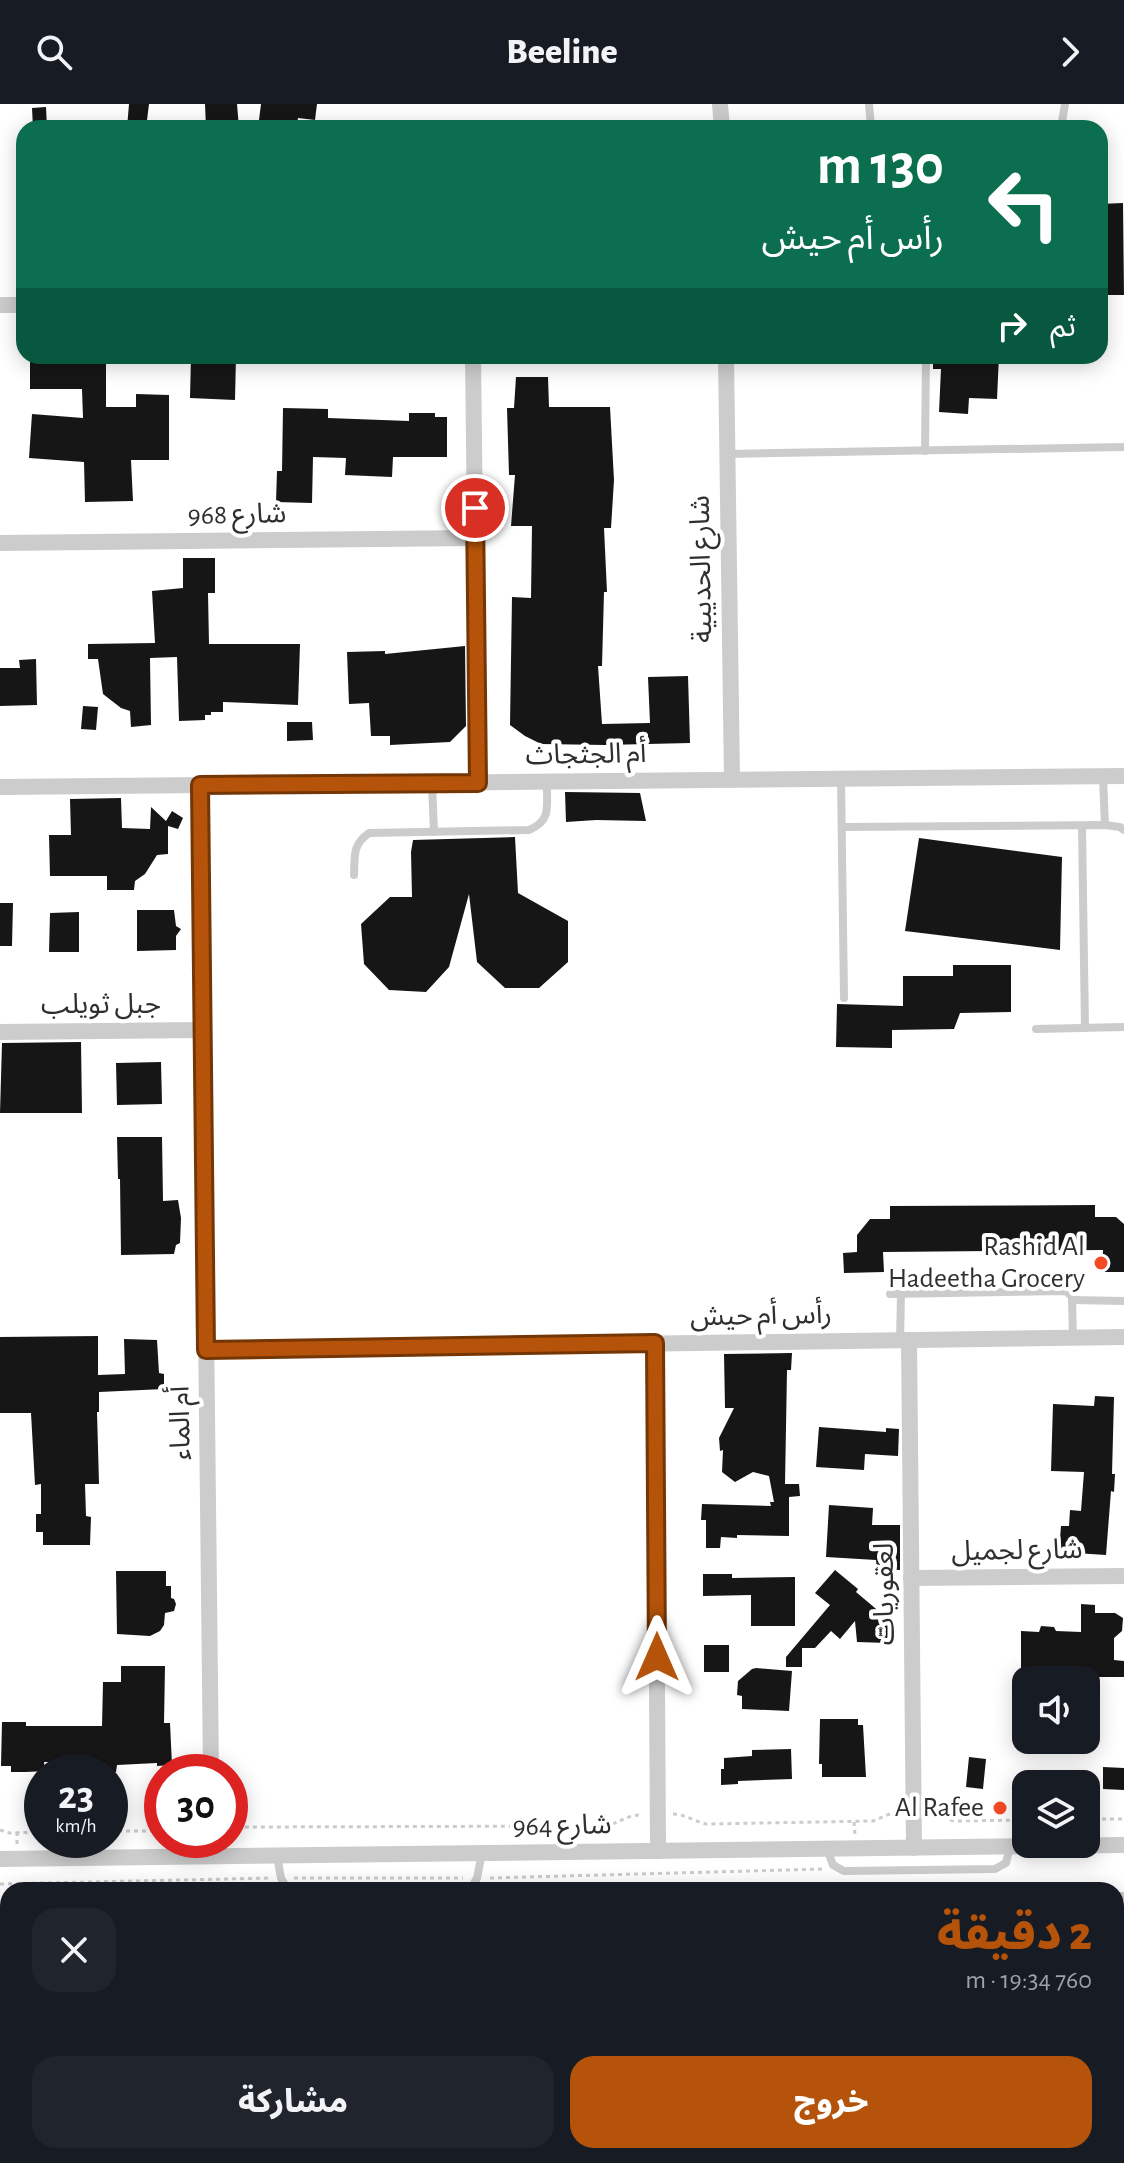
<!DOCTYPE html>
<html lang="ar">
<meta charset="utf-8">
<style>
:root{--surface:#171b24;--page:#20242c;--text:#f1f3f6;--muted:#9ea1a6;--accent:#b45309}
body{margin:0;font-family:"Alegreya Sans","Noto Sans Arabic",sans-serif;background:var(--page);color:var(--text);direction:rtl;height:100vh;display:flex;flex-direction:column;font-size:30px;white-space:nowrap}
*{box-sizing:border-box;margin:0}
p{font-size:26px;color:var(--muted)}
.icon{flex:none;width:44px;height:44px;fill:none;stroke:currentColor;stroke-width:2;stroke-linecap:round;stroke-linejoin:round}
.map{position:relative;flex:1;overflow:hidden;direction:ltr}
.panel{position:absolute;left:0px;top:1778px;width:1124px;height:282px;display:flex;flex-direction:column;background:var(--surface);border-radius:24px 24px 0 0;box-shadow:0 4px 20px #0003;direction:rtl}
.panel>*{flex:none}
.top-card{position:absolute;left:16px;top:16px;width:1092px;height:244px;border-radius:24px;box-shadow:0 4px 20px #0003;direction:rtl;background:#0b6e4f;color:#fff;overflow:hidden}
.buttons{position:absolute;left:1012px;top:1562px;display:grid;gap:16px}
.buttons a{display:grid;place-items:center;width:88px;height:88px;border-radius:16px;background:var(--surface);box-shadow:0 4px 20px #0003;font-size:40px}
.speed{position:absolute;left:24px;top:1650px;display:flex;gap:16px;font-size:40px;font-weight:700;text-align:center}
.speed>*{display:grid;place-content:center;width:104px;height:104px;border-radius:50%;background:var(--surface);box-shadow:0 4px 20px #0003;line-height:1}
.speed small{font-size:20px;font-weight:400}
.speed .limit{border:12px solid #d22;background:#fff;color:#111}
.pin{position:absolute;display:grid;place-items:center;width:68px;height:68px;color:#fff;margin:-34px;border:4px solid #fff;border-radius:50%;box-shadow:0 2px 8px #0007}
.me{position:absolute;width:88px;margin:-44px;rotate:0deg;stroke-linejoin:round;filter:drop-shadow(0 0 6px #0008)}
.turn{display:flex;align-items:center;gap:28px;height:168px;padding:0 32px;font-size:36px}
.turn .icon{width:104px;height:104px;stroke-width:2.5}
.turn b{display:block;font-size:56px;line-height:68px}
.then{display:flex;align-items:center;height:76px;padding:0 32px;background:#0003;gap:16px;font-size:30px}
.round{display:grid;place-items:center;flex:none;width:84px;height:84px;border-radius:24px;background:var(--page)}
.head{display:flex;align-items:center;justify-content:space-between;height:136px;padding:0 32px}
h1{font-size:48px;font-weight:800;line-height:60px;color:var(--accent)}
.action{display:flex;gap:16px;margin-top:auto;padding:16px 32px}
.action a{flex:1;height:92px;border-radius:24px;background:var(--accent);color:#fff;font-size:32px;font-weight:800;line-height:92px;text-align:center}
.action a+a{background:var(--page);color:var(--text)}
header{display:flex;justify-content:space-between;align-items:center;height:104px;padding:0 32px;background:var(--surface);font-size:36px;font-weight:800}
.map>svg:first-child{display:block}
.building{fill:#161616}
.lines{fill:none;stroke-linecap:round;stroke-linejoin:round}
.path{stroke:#ccc;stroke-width:3;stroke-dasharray:4 4;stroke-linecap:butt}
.lane{stroke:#ccc;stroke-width:8}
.street{stroke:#ccc;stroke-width:16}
.secondary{stroke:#b9b9b9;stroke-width:24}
.route-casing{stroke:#753606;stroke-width:20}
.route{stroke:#b45309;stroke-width:14}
.poi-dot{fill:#f34a24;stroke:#fff;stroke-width:3}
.labels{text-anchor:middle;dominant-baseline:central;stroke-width:8;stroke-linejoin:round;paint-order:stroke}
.street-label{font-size:28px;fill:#2f2f2f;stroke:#fff}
.poi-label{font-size:28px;fill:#2f2f2f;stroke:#fff;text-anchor:end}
</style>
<header><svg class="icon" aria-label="forward" viewBox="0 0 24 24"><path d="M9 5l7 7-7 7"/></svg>Beeline<svg class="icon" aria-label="search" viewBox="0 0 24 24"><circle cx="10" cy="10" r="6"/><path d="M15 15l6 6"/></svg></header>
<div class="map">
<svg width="1124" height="2059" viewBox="0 0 1124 2059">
<rect width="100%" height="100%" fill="#fff"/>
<g class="building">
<path d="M129,0H149L146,24H127Z"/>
<path d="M205,0H237L239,24H206Z"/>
<path d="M261,0H317L315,16L298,14L296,24H258Z"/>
<path d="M46,3L47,24H33L32,4Z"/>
<path d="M1123,99L1124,191H1100V100Z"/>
<path d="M30,252H106V303H136V290L169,291V356H131L133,397L85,398L84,358L29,354L32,310L83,314L82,285H30Z"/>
<path d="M191,252H236L235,296L190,294Z"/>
<path d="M933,252H999L997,295L969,294L968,310L939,308L941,265H933Z"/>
<path d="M516,273H548L549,303H610L614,376L611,424H604L607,488H604L602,562H598L602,620L650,619L648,573L688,572L690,639L605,641L541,640L525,632L510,621L512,493L531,494L532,422H511L515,371H509L507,304H514Z"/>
<path d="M283,304L328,305V314L409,317V309H435V313H447V353H393L392,373L345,371L346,354L313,353L312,399L276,398L277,367H282Z"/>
<path d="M183,454H215V489H208L209,540H300L298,601L223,598V608H211V611H205V616L179,617L177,553L150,554L151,621L131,623L130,607L121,604L103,590L98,555H88V540L155,539L152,487L183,484Z"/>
<path d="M465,542L466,622L450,638L390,641V632H371L369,599L349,600L347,548L385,547V550Z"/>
<path d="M36,555L37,601L0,602V564H20L19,556Z"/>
<path d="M83,602L98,603L96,626L81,625Z"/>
<path d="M287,618H312L313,636L287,637Z"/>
<path d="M565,688L640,689L646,717L596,716L566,718Z"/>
<path d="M121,694L122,724L150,725L151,703L166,717L172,707L183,714L178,725L168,722V750L157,751L145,770L135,777L134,786H107V772H50L49,731H71L70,695Z"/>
<path d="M515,733L518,789L568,817V858L539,884H505L477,858L469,790L449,863L426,888L389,886L364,860L361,820L390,793H412L411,748L413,736Z"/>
<path d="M919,734L1062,753L1060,846L905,827Z"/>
<path d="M0,799H13L12,842H0Z"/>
<path d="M137,806H174L176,822L181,825L176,832V846L137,847Z"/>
<path d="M79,808V848H49L50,809Z"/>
<path d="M953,861H1011V908L960,909L954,925L892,926V944L836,943L837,900L903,902V872H953Z"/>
<path d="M81,938L82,1009H0L2,939Z"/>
<path d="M161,958L162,1000L117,1001L116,959Z"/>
<path d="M117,1033H162L163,1097L178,1096L181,1114L180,1139L176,1141L174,1150L121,1151L120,1075H118Z"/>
<path d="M1095,1101V1113H1116L1124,1120V1168H1102L1103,1146L883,1148L884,1168L844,1169L843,1149L857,1148V1131L870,1115H890V1102Z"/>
<path d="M98,1232V1271L125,1270L124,1235L157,1236L159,1269L164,1270V1285L99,1288V1308H97L99,1380H85L86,1412L91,1413L90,1441H43V1428H36V1410H41V1380L35,1381L31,1309H0V1233Z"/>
<path d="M792,1249L791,1266H787L785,1380H799L800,1392L789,1393V1432L737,1431V1434L721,1433L720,1444H706V1416H701L702,1400L771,1402L770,1398H774L769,1372L753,1368L735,1378L722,1368L723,1346L720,1347L719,1334L734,1304H725L724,1250Z"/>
<path d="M1095,1292L1114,1293L1112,1370H1115L1114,1388L1111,1387L1106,1451L1059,1448L1061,1422H1069L1070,1406L1081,1407L1084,1368L1051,1367L1053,1300L1094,1302Z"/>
<path d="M819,1323L886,1328V1324L899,1325L898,1352L865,1350L864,1366L816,1363Z"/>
<path d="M829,1401L873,1404L872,1421H900V1466L877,1465L876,1456L826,1453Z"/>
<path d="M835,1466L858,1485L856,1488L888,1515V1539L857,1538L855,1517L840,1535L831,1527L815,1544H802V1563H786V1553L830,1501L815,1489Z"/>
<path d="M116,1467H166V1482H171V1494L174,1495L176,1500L174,1507L165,1509L164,1521L160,1527L150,1532L117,1530Z"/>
<path d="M703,1470H732V1474L795,1473V1522H751V1491L703,1492Z"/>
<path d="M1081,1500L1095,1501V1509H1115L1123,1514L1122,1527L1114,1534V1556L1124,1557V1573H1081V1564H1048V1562L1021,1564V1527L1039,1528L1041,1522L1054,1523L1056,1527L1081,1528Z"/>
<rect x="704" y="1541" width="25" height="27"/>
<path d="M121,1562H165L164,1619H170L172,1661L157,1662V1659L117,1661L116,1668H70V1658H44L45,1667L26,1668H11V1662H1L2,1618H26V1622H102L103,1578H121Z"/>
<path d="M756,1564L792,1567L789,1607L742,1605V1592L737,1591L738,1577L752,1565Z"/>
<path d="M820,1615H858V1621H863L866,1673H822V1660H819Z"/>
<path d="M791,1645L792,1675L738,1677V1680L721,1681V1665H724V1654L752,1652V1646Z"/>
<path d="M969,1653L986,1655L983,1685L966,1683Z"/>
<path d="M1103,1663L1124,1664V1686L1103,1685Z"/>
</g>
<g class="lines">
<g class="path">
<path d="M928,1707C939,1707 944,1715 954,1717L1026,1716"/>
<path d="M673,1710C685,1710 695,1718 707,1720L873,1717L897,1707"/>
<path d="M1086,1715H1124"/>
<path d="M230,1717L245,1723L601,1722C620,1721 623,1711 642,1711"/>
<path d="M854,1718L855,1730"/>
<path d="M0,1726L9,1729L42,1728"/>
<path d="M110,1727H162"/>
<path d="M17,1728V1741"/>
<path d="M294,1774H463"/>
<path d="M490,1774L823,1765"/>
<path d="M0,1780L271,1774"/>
<path d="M1116,1955H1124"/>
<path d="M0,1970H8"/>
<path d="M76,2052V2059"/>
<path d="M192,2052V2059"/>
<path d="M298,2052V2059"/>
<path d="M564,2052V2059"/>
<path d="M823,2052L824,2059"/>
<path d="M942,2052V2059"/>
</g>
<g class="lane">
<path d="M869,0L871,24"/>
<path d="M1061,24L1065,0"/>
<path d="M925,347L926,252"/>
<path d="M726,350L1124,343"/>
<path d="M1103,673L1105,721"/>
<path d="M841,675L844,894"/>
<path d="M432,679L434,728"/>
<path d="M1082,722L1085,924"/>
<path d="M842,723L1105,721L1120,723L1124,726"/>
<path d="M354,771C355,752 352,741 369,729L529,726C553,716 546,700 547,678"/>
<path d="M1036,925L1124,923"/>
<path d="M890,1190L1066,1187L1072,1193L1073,1234"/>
<path d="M1072,1196L1124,1197"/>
<path d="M900,1236L901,1190"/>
<path d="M827,1745L833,1761L844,1767L995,1765L1006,1759L1010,1743"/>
<path d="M277,1752L281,1774L288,1786"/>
<path d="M470,1786L477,1774L482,1749"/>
<path d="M1116,1792H1124"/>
<path d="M0,1804H8"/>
<path d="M1116,1909H1124"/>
<path d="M0,1922H8"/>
<path d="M420,2052L423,2059"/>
<path d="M480,2059L483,2052"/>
</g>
<g class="street">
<path d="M720,0L722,24"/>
<path d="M0,201H24"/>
<path d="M473,252L478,679"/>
<path d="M726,252L732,676"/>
<path d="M0,439L475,434"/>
<path d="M200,681L211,1668"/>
<path d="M0,683L1124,672"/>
<path d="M0,928L203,926"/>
<path d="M909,1236L914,1744"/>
<path d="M655,1239L658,1747"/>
<path d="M206,1246L1124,1233"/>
<path d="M911,1474L1124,1472"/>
<path d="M0,1755L1124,1741"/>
</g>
<g class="secondary">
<path d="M1116,1984L1124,1983"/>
<path d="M0,1999H8"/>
<path d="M0,2058L1,2059"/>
<path d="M723,2059L729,2052"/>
</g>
</g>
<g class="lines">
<defs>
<path id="route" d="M475,404L478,679L200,681L206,1246L655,1239L657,1553"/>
</defs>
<use href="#route" class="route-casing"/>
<use href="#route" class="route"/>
</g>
<g class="poi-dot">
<circle cx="1101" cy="1159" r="8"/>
<circle cx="1000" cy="1704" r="8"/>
</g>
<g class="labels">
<g class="street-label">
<text transform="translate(237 411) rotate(-1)">شارع 968</text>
<text transform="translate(702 465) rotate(-91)">شارع الحديبية</text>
<text transform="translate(586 651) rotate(-1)">أم الجثجاث</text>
<text x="101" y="901">جبل ثويلب</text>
<text transform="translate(761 1212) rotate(-1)">رأس أم حيش</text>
<text transform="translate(181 1319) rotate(-91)">أم الماء</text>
<text transform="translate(1017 1447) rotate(-1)">شارع لجميل</text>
<text transform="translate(885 1490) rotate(-90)">لعقوريات</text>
<text transform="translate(562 1722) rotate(-1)">شارع 964</text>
</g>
<g class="poi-label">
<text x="1085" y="1143">Rashid Al<tspan x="1085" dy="32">Hadeetha Grocery</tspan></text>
<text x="984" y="1704">Al Rafee</text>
</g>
</g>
</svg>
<div class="buttons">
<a><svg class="icon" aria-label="sound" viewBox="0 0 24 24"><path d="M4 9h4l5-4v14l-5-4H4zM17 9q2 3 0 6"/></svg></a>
<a><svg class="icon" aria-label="layers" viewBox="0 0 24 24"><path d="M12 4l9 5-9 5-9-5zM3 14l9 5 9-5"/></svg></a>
</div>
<div class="speed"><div>23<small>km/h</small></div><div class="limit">30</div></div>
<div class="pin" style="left:475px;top:404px;background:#d93025"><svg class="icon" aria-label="arrive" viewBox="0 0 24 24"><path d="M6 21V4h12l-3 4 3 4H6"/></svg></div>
<svg class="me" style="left:657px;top:1553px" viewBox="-20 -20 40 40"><path d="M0-17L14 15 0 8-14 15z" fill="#b45309" stroke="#fff" stroke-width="4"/></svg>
<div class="top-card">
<div class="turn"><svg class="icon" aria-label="left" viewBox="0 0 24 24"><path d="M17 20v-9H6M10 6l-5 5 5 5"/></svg><div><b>130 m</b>رأس أم حيش</div></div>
<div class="then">ثم<svg class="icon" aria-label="right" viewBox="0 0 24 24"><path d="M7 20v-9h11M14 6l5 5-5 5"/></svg></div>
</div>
<section class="panel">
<div class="head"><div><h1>2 دقيقة</h1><p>760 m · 19:34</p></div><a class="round"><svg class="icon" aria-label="close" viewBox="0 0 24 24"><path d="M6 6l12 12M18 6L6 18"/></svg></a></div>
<div class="action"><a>خروج</a><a>مشاركة</a></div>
</section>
</div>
